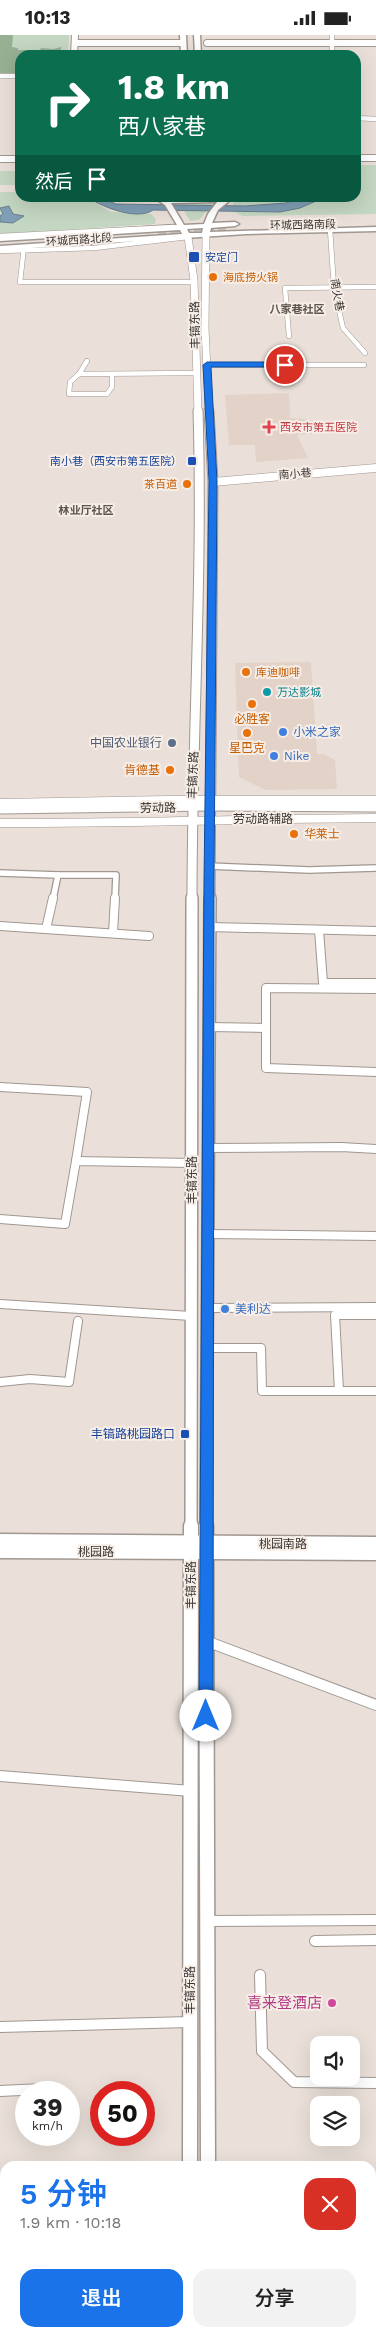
<!DOCTYPE html>
<html lang="zh">
<meta charset="utf-8">
<style>
:root{--surface:#fff;--page:#f2f2f2;--text:#222;--muted:#767676;--accent:#1a73e8}
body{margin:0;font-family:"Work Sans","Noto Sans SC",sans-serif;background:var(--page);color:var(--text);height:100vh;display:flex;flex-direction:column;font-size:19px;white-space:nowrap}
*{box-sizing:border-box;margin:0}
p{font-size:16px;color:var(--muted)}
.icon{flex:none;width:28px;height:28px;fill:none;stroke:currentColor;stroke-width:2;stroke-linecap:round;stroke-linejoin:round}
.map{position:relative;flex:1;overflow:hidden}
.side{position:absolute;left:0px;top:2126px;width:376px;height:176px;display:flex;flex-direction:column;background:var(--surface);border-radius:15px 15px 0 0;box-shadow:0 5px 20px #0002}
.side>*{flex:none}
.hud{position:absolute;left:15px;top:15px;width:346px;height:152px;border-radius:15px;box-shadow:0 5px 20px #0002;background:#0b6e4f;color:#fff;overflow:hidden}
.buttons{position:absolute;left:310px;top:2001px;display:grid;gap:10px}
.buttons a{display:grid;place-items:center;width:50px;height:50px;border-radius:10px;background:var(--surface);box-shadow:0 5px 20px #0002;font-size:25px}
.speed{position:absolute;left:15px;top:2046px;display:flex;gap:10px;font-size:25px;font-weight:700;text-align:center}
.speed>*{display:grid;place-content:center;width:65px;height:65px;border-radius:50%;background:var(--surface);box-shadow:0 5px 20px #0002;line-height:1}
.speed small{font-size:12px;font-weight:400}
.speed .limit{border:8px solid #d22;background:#fff;color:#111}
.pin{position:absolute;display:grid;place-items:center;width:42px;height:42px;color:#fff;margin:-21px;border:2px solid #fff;border-radius:50%;box-shadow:0 1px 5px #0007}
.me{position:absolute;width:55px;margin:-28px;rotate:0deg;stroke-linejoin:round;filter:drop-shadow(0 0 4px #0008)}
.turn{display:flex;align-items:center;gap:18px;height:105px;padding:0 20px;font-size:22px}
.turn .icon{width:65px;height:65px;stroke-width:2.5}
.turn b{display:block;font-size:35px;line-height:42px}
.then{display:flex;align-items:center;height:48px;padding:0 20px;background:#0003;gap:10px;font-size:19px}
.round{display:grid;place-items:center;flex:none;width:52px;height:52px;border-radius:15px;background:var(--page)}
.summary{display:flex;align-items:center;justify-content:space-between;height:85px;padding:0 20px}
h1{font-size:30px;font-weight:600;line-height:38px;color:var(--accent)}
.action{display:flex;gap:10px;margin-top:auto;padding:10px 20px}
.action a{flex:1;height:58px;border-radius:15px;background:var(--accent);color:#fff;font-size:20px;font-weight:600;line-height:58px;text-align:center}
.action a+a{background:var(--page);color:var(--text)}
.status{display:flex;justify-content:space-between;align-items:center;height:35px;padding:0 25px;background:var(--surface);direction:ltr}
.status svg{height:14px;fill:currentColor}
.map>svg:first-child{display:block}
.built{fill:#e3d2c7}
.green{fill:#c4d7c2}
.forest{fill:#97b094}
.water{fill:#809eb5;stroke:#6b7f8e}
.lines{fill:none;stroke-linecap:round;stroke-linejoin:round}
.primary-tunnel{stroke:#c7beb8;stroke-width:8;stroke-dasharray:8 4;stroke-linecap:butt}
.minor-far3-casing{stroke:#a09791;stroke-width:5.5}
.minor-far2-casing{stroke:#a09791;stroke-width:8}
.minor-far1-casing{stroke:#a09791;stroke-width:10}
.minor-casing{stroke:#a09791;stroke-width:12}
.tertiary-far1-casing{stroke:#a09791;stroke-width:8}
.tertiary-casing{stroke:#a09791;stroke-width:9}
.secondary-far3-casing{stroke:#a09791;stroke-width:8}
.secondary-far2-casing{stroke:#a09791;stroke-width:11}
.secondary-far1-casing{stroke:#a09791;stroke-width:14}
.secondary-casing{stroke:#a09791;stroke-width:17}
.primary-casing{stroke:#a09791;stroke-width:3}
.minor-far3{stroke:#fff;stroke-width:4.5}
.minor-far2{stroke:#fff;stroke-width:5.5}
.minor-far1{stroke:#fff;stroke-width:8}
.minor{stroke:#fff;stroke-width:10}
.tertiary-far1{stroke:#fff;stroke-width:6}
.tertiary{stroke:#fff;stroke-width:8}
.secondary-far3{stroke:#fff;stroke-width:7}
.secondary-far2{stroke:#fff;stroke-width:9}
.secondary-far1{stroke:#fff;stroke-width:11}
.secondary{stroke:#fff;stroke-width:14}
.primary{fill:#fff;fill-rule:evenodd}
.route{fill:#1a73e8;stroke:#114b97}
.transit-dot{fill:#1a4fb4;stroke:#f7ede7;stroke-width:2}
.food-dot{fill:#e8710a;stroke:#f7ede7;stroke-width:2}
.health-dot{fill:#e0444e;stroke:#f7ede7;stroke-width:2}
.culture-dot{fill:#0f9aa8;stroke:#f7ede7;stroke-width:2}
.shop-dot{fill:#3f7fe0;stroke:#f7ede7;stroke-width:2}
.service-dot{fill:#5c6f8a;stroke:#f7ede7;stroke-width:2}
.hotel-dot{fill:#d1479c;stroke:#f7ede7;stroke-width:2}
.labels{text-anchor:middle;dominant-baseline:central;stroke-width:4;stroke-linejoin:round;paint-order:stroke}
.far-street-label{font-size:11px;fill:#3b3734;stroke:#f7ede7}
.far-transit-label{font-size:11px;fill:#164399;stroke:#f7ede7;text-anchor:start}
.far-food-label{font-size:11px;fill:#c56008;stroke:#f7ede7;text-anchor:start}
.far-neighbourhood-label{font-size:11px;font-weight:bold;fill:#5c544e;stroke:#f7ede7}
.far-health-label{font-size:11px;fill:#be3a42;stroke:#f7ede7;text-anchor:start}
.far-culture-label{font-size:11px;fill:#0d838f;stroke:#f7ede7;text-anchor:start}
.street-label{font-size:12px;fill:#3b3734;stroke:#f7ede7}
.food-label{font-size:12px;fill:#c56008;stroke:#f7ede7}
.shop-label{font-size:12px;fill:#366cbe;stroke:#f7ede7;text-anchor:start}
.service-label{font-size:12px;fill:#4e5e75;stroke:#f7ede7;text-anchor:end}
.transit-label{font-size:12px;fill:#164399;stroke:#f7ede7;text-anchor:end}
.near-hotel-label{font-size:15px;fill:#b23c85;stroke:#f7ede7;text-anchor:end}
</style>
<div class="status"><b>10:13</b><svg viewBox="0 0 49 12"><path d="M0 12V9h3v3zM5 12V6h3v6zM10 12V3h3v9zM15 12V0h3v12zM26 1h20v11H26zM47 4h2v5h-2z"/></svg></div>
<div class="map">
<svg width="376" height="2302" viewBox="0 0 376 2302">
<rect width="100%" height="100%" fill="#eae0d9"/>
<g class="built">
<path d="M289,358L290,383L307,384L312,399L297,400L308,423L256,427L255,410H229L225,360Z"/>
<path d="M311,627L317,719H324L335,725L337,754L265,755L239,742L235,628Z"/>
</g>
<g class="green">
<path d="M0,0H69L68,20H20V39Z"/>
<path d="M356,130H376V179L243,181C235,178 233,176 233,168L252,162H356Z"/>
<path d="M16,132H20V150H0V136H15Z"/>
<path d="M0,157H20V162L87,163L111,177L151,179L156,184L155,189L0,199Z"/>
<path d="M180,169H212L199,185L190,186Z"/>
</g>
<path class="forest" d="M0,0H13L12,12L18,13V15H40L41,13L53,14L61,12V20H20V39H0Z"/>
<g class="water">
<path d="M89,163H101L116,169L245,171L286,168L300,163H323L300,173L280,177L153,175C138,186 102,172 89,163Z"/>
<path d="M9,171L13,179L24,181L13,188L0,187V181L3,179L0,173Z"/>
</g>
<g class="lines">
<path class="primary-tunnel" d="M158,197L230,192"/>
<defs>
<g id="minor-far3">
<path d="M332,0V20"/>
<path d="M0,41H20"/>
<path d="M356,83L376,84"/>
<path d="M330,194L334,253L343,293L365,318"/>
<path d="M0,201L174,192"/>
<path d="M24,212L20,247H194"/>
<path d="M0,216L94,213L188,202"/>
<path d="M289,301L285,253L376,252"/>
<path d="M87,326L79,339L197,338"/>
<path d="M207,330H364"/>
<path d="M79,339L70,347L69,359H107L112,352V339"/>
</g>
<g id="minor-far2">
<path d="M209,831L309,835L376,833"/>
<path d="M0,838L58,840L53,864"/>
<path d="M58,840H116L115,864"/>
</g>
<g id="minor-far1">
<path d="M0,891L149,901"/>
<path d="M209,892L376,896"/>
<path d="M46,894L53,863"/>
<path d="M319,895L323,948H376"/>
<path d="M113,898L115,863"/>
<path d="M209,992L266,993V953L376,954"/>
<path d="M266,993V1033L376,1037"/>
<path d="M0,1052L87,1057L76,1126"/>
<path d="M208,1113L341,1112L376,1114"/>
<path d="M0,1184L65,1189L76,1126L192,1128"/>
<path d="M208,1199L376,1201"/>
<path d="M0,1269L191,1281"/>
<path d="M207,1273L376,1272"/>
<path d="M207,1313H261L262,1356H376"/>
<path d="M0,1347L30,1344L69,1347L78,1286"/>
<path d="M339,1356L335,1280H376"/>
</g>
<g id="minor">
<path d="M206,1606L376,1670"/>
<path d="M0,1741L191,1756"/>
<path d="M206,1886L376,1885"/>
<path d="M315,1906L376,1905"/>
<path d="M260,1940L262,2016L294,2047L376,2048"/>
<path d="M0,1992L190,1987"/>
<path d="M0,2056L42,2054"/>
</g>
<g id="tertiary-far1">
<path d="M75,8H183"/>
<path d="M207,8H376"/>
<path d="M74,20L75,0"/>
<path d="M356,123H376"/>
<path d="M0,124H20"/>
</g>
<g id="tertiary">
<path d="M213,447L376,433"/>
<path d="M0,768L168,765H376"/>
<path d="M0,788C125,788 251,784 376,783"/>
</g>
<g id="secondary-far3">
<path d="M206,200L205,293L209,378"/>
<path d="M188,202L194,245L198,378"/>
</g>
<g id="secondary-far2">
<path d="M209,376L213,447L210,864"/>
<path d="M0,774L210,771L376,772"/>
<path d="M192,864C192,701 203,539 198,376"/>
</g>
<g id="secondary-far1">
<path d="M191,1492L192,863"/>
<path d="M206,1492L210,863"/>
</g>
<g id="secondary">
<path d="M206,1491L208,2131"/>
<path d="M0,1506L376,1509"/>
<path d="M0,1516L376,1518"/>
<path d="M190,2131L191,1491"/>
<path d="M190,2298V2302"/>
<path d="M209,2298V2302"/>
</g>
<g id="primary">
<path d="M180,0H186L187,20H181Z"/>
<path d="M194,0H200L201,20H195Z"/>
<path d="M153,162L228,163V167L218,175L212,188L235,187L239,189L235,191L211,193L210,197L376,192V196L246,199L0,215V211L182,199L180,195L0,206V202L177,190L165,170ZM217,167L208,179L204,189L184,190L171,168ZM203,193L202,198H189L187,194Z"/>
</g>
</defs>
<use href="#minor-far3" class="minor-far3-casing"/>
<use href="#minor-far2" class="minor-far2-casing"/>
<use href="#minor-far1" class="minor-far1-casing"/>
<use href="#minor" class="minor-casing"/>
<use href="#tertiary-far1" class="tertiary-far1-casing"/>
<use href="#tertiary" class="tertiary-casing"/>
<use href="#secondary-far3" class="secondary-far3-casing"/>
<use href="#secondary-far2" class="secondary-far2-casing"/>
<use href="#secondary-far1" class="secondary-far1-casing"/>
<use href="#secondary" class="secondary-casing"/>
<use href="#primary" class="primary-casing"/>
<use href="#minor-far3" class="minor-far3"/>
<use href="#minor-far2" class="minor-far2"/>
<use href="#minor-far1" class="minor-far1"/>
<use href="#minor" class="minor"/>
<use href="#tertiary-far1" class="tertiary-far1"/>
<use href="#tertiary" class="tertiary"/>
<use href="#secondary-far3" class="secondary-far3"/>
<use href="#secondary-far2" class="secondary-far2"/>
<use href="#secondary-far1" class="secondary-far1"/>
<use href="#secondary" class="secondary"/>
<use href="#primary" class="primary"/>
</g>
<path class="route" d="M207,327H285L289,330L285,332H211L217,446L214,847L213,1681L211,1685L206,1686L201,1685L199,1681L204,847L209,446L203,330Z"/>
<g class="transit-dot">
<rect x="188" y="216" width="12" height="12" rx="2.5"/>
<rect x="187" y="421" width="10" height="10" rx="2.5"/>
<rect x="180" y="1394" width="10" height="10" rx="2.5"/>
</g>
<g class="food-dot">
<circle cx="213" cy="242" r="5"/>
<circle cx="187" cy="449" r="5"/>
<circle cx="246" cy="637" r="5"/>
<circle cx="252" cy="669" r="5"/>
<circle cx="247" cy="698" r="5"/>
<circle cx="170" cy="735" r="5"/>
<circle cx="294" cy="799" r="5"/>
</g>
<path class="health-dot" d="M266.5 384.5h5v5h5v5h-5v5h-5v-5h-5v-5h5z"/>
<circle class="culture-dot" cx="267" cy="657" r="5"/>
<g class="shop-dot">
<circle cx="283" cy="697" r="5"/>
<circle cx="274" cy="721" r="5"/>
<circle cx="225" cy="1274" r="5"/>
</g>
<circle class="service-dot" cx="172" cy="708" r="5"/>
<circle class="hotel-dot" cx="332" cy="1968" r="5"/>
<g class="labels">
<g class="far-street-label">
<text transform="translate(303 190) rotate(-1)">环城西路南段</text>
<text transform="translate(79 205) rotate(-4)">环城西路北段</text>
<text transform="translate(337 260) rotate(80)">南火巷</text>
<text transform="translate(295 439) rotate(-4)">南小巷</text>
</g>
<g class="far-transit-label">
<text x="205" y="222">安定门</text>
<text x="182" y="426" text-anchor="end">南小巷（西安市第五医院）</text>
</g>
<g class="far-food-label">
<text x="223" y="242">海底捞火锅</text>
<text x="177" y="449" text-anchor="end">茶百道</text>
<text x="256" y="637">库迪咖啡</text>
</g>
<g class="far-neighbourhood-label">
<text x="297" y="274">八家巷社区</text>
<text x="86" y="475">林业厅社区</text>
</g>
<g class="far-health-label">
<text x="280" y="392">西安市第五医院</text>
</g>
<g class="far-culture-label">
<text x="277" y="657">万达影城</text>
</g>
<g class="street-label">
<text transform="translate(195 290) rotate(-91)">丰镐东路</text>
<text transform="translate(193 740) rotate(-88)">丰镐东路</text>
<text transform="translate(158 773) rotate(-1)">劳动路</text>
<text x="263" y="784">劳动路辅路</text>
<text transform="translate(192 1145) rotate(-90)">丰镐东路</text>
<text x="283" y="1509">桃园南路</text>
<text x="96" y="1517">桃园路</text>
<text transform="translate(191 1550) rotate(-90)">丰镐东路</text>
<text transform="translate(190 1955) rotate(-90)">丰镐东路</text>
</g>
<g class="food-label">
<text x="252" y="684">必胜客</text>
<text x="247" y="713">星巴克</text>
<text x="160" y="735" text-anchor="end">肯德基</text>
<text x="304" y="799" text-anchor="start">华莱士</text>
</g>
<g class="shop-label">
<text x="293" y="697">小米之家</text>
<text x="284" y="721">Nike</text>
<text x="235" y="1274">美利达</text>
</g>
<g class="service-label">
<text x="162" y="708">中国农业银行</text>
</g>
<g class="transit-label">
<text x="175" y="1399">丰镐路桃园路口</text>
</g>
<g class="near-hotel-label">
<text x="322" y="1968">喜来登酒店</text>
</g>
</g>
</svg>
<div class="buttons">
<a><svg class="icon" aria-label="sound" viewBox="0 0 24 24"><path d="M4 9h4l5-4v14l-5-4H4zM17 9q2 3 0 6"/></svg></a>
<a><svg class="icon" aria-label="layers" viewBox="0 0 24 24"><path d="M12 4l9 5-9 5-9-5zM3 14l9 5 9-5"/></svg></a>
</div>
<div class="speed"><div>39<small>km/h</small></div><div class="limit">50</div></div>
<div class="pin" style="left:285px;top:330px;background:#d93025"><svg class="icon" aria-label="arrive" viewBox="0 0 24 24"><path d="M6 21V4h12l-3 4 3 4H6"/></svg></div>
<svg class="me" style="left:206px;top:1681px" viewBox="-20 -20 40 40"><circle r="19" fill="#fff"/><path d="M0-13L10 11 0 6-10 11z" fill="#1a73e8"/></svg>
<div class="hud">
<div class="turn"><svg class="icon" aria-label="right" viewBox="0 0 24 24"><path d="M7 20v-9h11M14 6l5 5-5 5"/></svg><div><b>1.8 km</b>西八家巷</div></div>
<div class="then">然后<svg class="icon" aria-label="arrive" viewBox="0 0 24 24"><path d="M6 21V4h12l-3 4 3 4H6"/></svg></div>
</div>
<section class="side">
<div class="summary"><div><h1>5 分钟</h1><p>1.9 km · 10:18</p></div><a class="round" style="background:#d93025;color:#fff"><svg class="icon" aria-label="close" viewBox="0 0 24 24"><path d="M6 6l12 12M18 6L6 18"/></svg></a></div>
<div class="action"><a>退出</a><a>分享</a></div>
</section>
</div>
